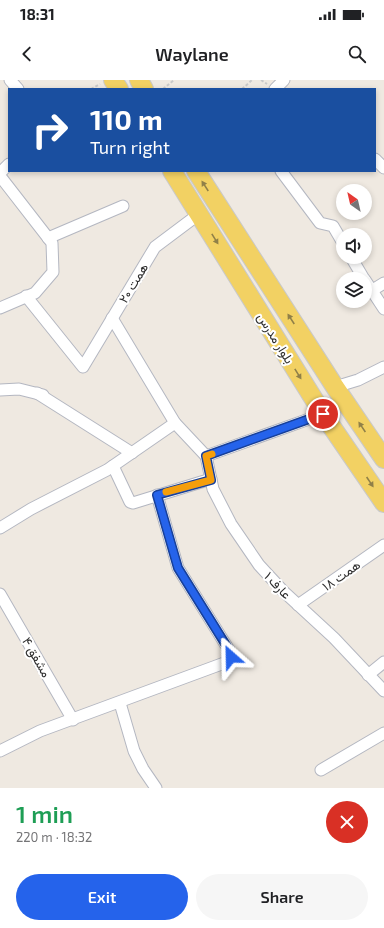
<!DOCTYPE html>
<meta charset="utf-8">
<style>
:root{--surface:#fff;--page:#f6f6f6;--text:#202124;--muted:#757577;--accent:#2563eb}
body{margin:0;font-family:"Exo 2",Vazirmatn,sans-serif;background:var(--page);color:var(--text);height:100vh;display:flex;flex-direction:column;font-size:15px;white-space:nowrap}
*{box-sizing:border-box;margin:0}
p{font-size:13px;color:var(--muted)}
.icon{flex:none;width:22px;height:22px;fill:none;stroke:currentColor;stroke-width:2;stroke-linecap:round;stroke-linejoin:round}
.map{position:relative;height:708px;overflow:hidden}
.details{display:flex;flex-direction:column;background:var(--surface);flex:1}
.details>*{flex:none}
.top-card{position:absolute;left:8px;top:8px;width:368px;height:84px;border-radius:0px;box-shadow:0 2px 6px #0003;background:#1a4fa0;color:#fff;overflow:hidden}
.needle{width:26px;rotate:326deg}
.controls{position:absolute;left:336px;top:104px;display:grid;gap:8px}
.controls a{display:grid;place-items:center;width:36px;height:36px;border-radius:50%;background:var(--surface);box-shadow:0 2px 6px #0003;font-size:20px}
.pin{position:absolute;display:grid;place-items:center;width:34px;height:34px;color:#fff;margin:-17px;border:2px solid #fff;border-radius:50%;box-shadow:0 1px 4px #0007}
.me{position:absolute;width:44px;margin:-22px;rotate:335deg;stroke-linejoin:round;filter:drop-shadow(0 0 3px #0008)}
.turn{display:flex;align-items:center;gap:14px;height:84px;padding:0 16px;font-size:18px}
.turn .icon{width:52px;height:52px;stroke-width:2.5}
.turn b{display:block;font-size:28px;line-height:34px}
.round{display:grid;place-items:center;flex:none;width:42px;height:42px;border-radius:21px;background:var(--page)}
.head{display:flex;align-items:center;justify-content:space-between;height:68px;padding:0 16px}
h1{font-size:24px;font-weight:600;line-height:30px;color:#1e9e55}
.cta{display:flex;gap:8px;margin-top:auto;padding:8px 16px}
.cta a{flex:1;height:46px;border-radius:24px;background:var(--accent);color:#fff;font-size:16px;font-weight:600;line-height:46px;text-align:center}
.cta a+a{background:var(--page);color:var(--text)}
.status{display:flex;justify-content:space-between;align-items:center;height:28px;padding:0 20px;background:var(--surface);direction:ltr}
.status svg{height:11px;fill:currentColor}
header{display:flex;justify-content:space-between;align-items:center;height:52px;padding:0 16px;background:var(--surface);font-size:18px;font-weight:600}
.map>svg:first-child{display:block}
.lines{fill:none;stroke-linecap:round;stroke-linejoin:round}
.minor-casing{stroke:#b4b7c1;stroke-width:13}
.primary-casing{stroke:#c9c9c9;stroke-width:20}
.path{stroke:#c9c9c9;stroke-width:2;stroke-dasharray:3 2;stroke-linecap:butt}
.minor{stroke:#fff;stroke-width:11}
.primary{stroke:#f2d163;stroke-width:18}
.oneway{fill:#908048}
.route-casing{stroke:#184099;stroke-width:10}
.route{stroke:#2563eb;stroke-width:7}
.slow{stroke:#f59e0b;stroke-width:7}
.labels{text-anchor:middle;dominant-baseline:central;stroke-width:4;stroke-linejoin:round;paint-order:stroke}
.street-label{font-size:13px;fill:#2e2e2e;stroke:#fff}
</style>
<div class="status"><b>18:31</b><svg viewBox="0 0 49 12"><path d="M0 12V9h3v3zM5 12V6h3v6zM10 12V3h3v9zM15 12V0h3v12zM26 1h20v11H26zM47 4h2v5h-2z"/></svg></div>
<header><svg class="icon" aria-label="back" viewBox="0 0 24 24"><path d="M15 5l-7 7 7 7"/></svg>Waylane<svg class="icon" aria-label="search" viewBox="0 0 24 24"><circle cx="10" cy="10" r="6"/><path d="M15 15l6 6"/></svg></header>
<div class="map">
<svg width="384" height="708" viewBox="0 0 384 708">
<rect width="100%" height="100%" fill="#efe9e1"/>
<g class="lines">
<defs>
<g id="minor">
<path d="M10,0L18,9"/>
<path d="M275,9L284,0"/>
<path d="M375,79L384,88"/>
<path d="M281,91L320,143L333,146L343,163"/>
<path d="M0,93L9,84"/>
<path d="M0,96L52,163L53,192L35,213L0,228"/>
<path d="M48,158L123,126"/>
<path d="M351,177L364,199"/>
<path d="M365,200L384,229"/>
<path d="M371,211L384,203"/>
<path d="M26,216L83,287L155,167L199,134"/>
<path d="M335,307L358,300L384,287"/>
<path d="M0,310L19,309L43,315"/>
<path d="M37,313L132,373"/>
<path d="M175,343L206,376L323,334"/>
<path d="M206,376L213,409L231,444L259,485L283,511L334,558L384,611"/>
<path d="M113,386L130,422L133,423L211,399"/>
<path d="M0,448L31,429L107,390L175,343L112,238"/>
<path d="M0,514L73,640"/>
<path d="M298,525L384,465"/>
<path d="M368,595L384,582"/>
<path d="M120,623L134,671L143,689L156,708"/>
<path d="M0,671L40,651L227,582L231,577L229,570L178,488L157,415"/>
<path d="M321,690L384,653"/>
</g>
<g id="primary">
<path d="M113,0L119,9"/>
<path d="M139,0L144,9"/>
<path d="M172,91L323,334L384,423"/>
<path d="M196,91L335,307L384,379"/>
</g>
</defs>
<use href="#minor" class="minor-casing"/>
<use href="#primary" class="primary-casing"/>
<g class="path">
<path d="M261,0L267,4"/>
<path d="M91,9L100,4"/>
<path d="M163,9L174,0"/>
<path d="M242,9L252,0"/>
</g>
<use href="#minor" class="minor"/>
<use href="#primary" class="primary"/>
</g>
<defs><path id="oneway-solid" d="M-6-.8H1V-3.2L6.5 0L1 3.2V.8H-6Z"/></defs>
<g class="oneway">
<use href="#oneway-solid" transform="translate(205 106) rotate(-123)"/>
<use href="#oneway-solid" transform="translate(215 159) rotate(58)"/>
<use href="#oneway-solid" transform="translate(291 239) rotate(-123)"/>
<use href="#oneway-solid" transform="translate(298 294) rotate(58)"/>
<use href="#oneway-solid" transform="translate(362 347) rotate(-124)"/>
<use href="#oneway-solid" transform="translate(370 402) rotate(56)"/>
</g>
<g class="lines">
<defs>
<path id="route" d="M231,577L229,570L178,488L157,415L211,400L206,376L323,334"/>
</defs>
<use href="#route" class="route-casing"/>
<use href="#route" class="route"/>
<path class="slow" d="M166,412L211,400L206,376L212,374"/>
</g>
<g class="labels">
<g class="street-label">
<text transform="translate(133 203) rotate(-59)">همت ۲۰</text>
<text transform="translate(276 258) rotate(58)">بلوار مدرس</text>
<text transform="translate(341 495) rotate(-35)">همت ۱۸</text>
<text transform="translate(278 505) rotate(46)">عارف ۱</text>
<text transform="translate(37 577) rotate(60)">مشفق ۴</text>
</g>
</g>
</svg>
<div class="controls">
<a><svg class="needle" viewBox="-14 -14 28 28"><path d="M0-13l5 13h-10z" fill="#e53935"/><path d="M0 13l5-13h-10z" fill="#757577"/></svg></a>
<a><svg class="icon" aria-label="sound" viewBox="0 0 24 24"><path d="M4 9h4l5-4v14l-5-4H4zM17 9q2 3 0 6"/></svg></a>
<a><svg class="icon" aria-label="layers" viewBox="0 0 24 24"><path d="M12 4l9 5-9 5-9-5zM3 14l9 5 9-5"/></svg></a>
</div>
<div class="pin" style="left:323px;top:334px;background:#d93025"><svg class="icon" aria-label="arrive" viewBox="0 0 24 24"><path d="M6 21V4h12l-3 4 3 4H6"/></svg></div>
<svg class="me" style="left:231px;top:577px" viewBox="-20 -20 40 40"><path d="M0-17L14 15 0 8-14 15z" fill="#2563eb" stroke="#fff" stroke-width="4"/></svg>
<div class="top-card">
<div class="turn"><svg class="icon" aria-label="right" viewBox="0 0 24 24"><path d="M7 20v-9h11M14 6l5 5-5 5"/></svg><div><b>110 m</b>Turn right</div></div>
</div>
</div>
<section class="details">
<div class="head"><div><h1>1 min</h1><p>220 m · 18:32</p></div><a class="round" style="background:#d93025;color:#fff"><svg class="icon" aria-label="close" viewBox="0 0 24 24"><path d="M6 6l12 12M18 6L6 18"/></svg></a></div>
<div class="cta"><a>Exit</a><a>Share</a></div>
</section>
